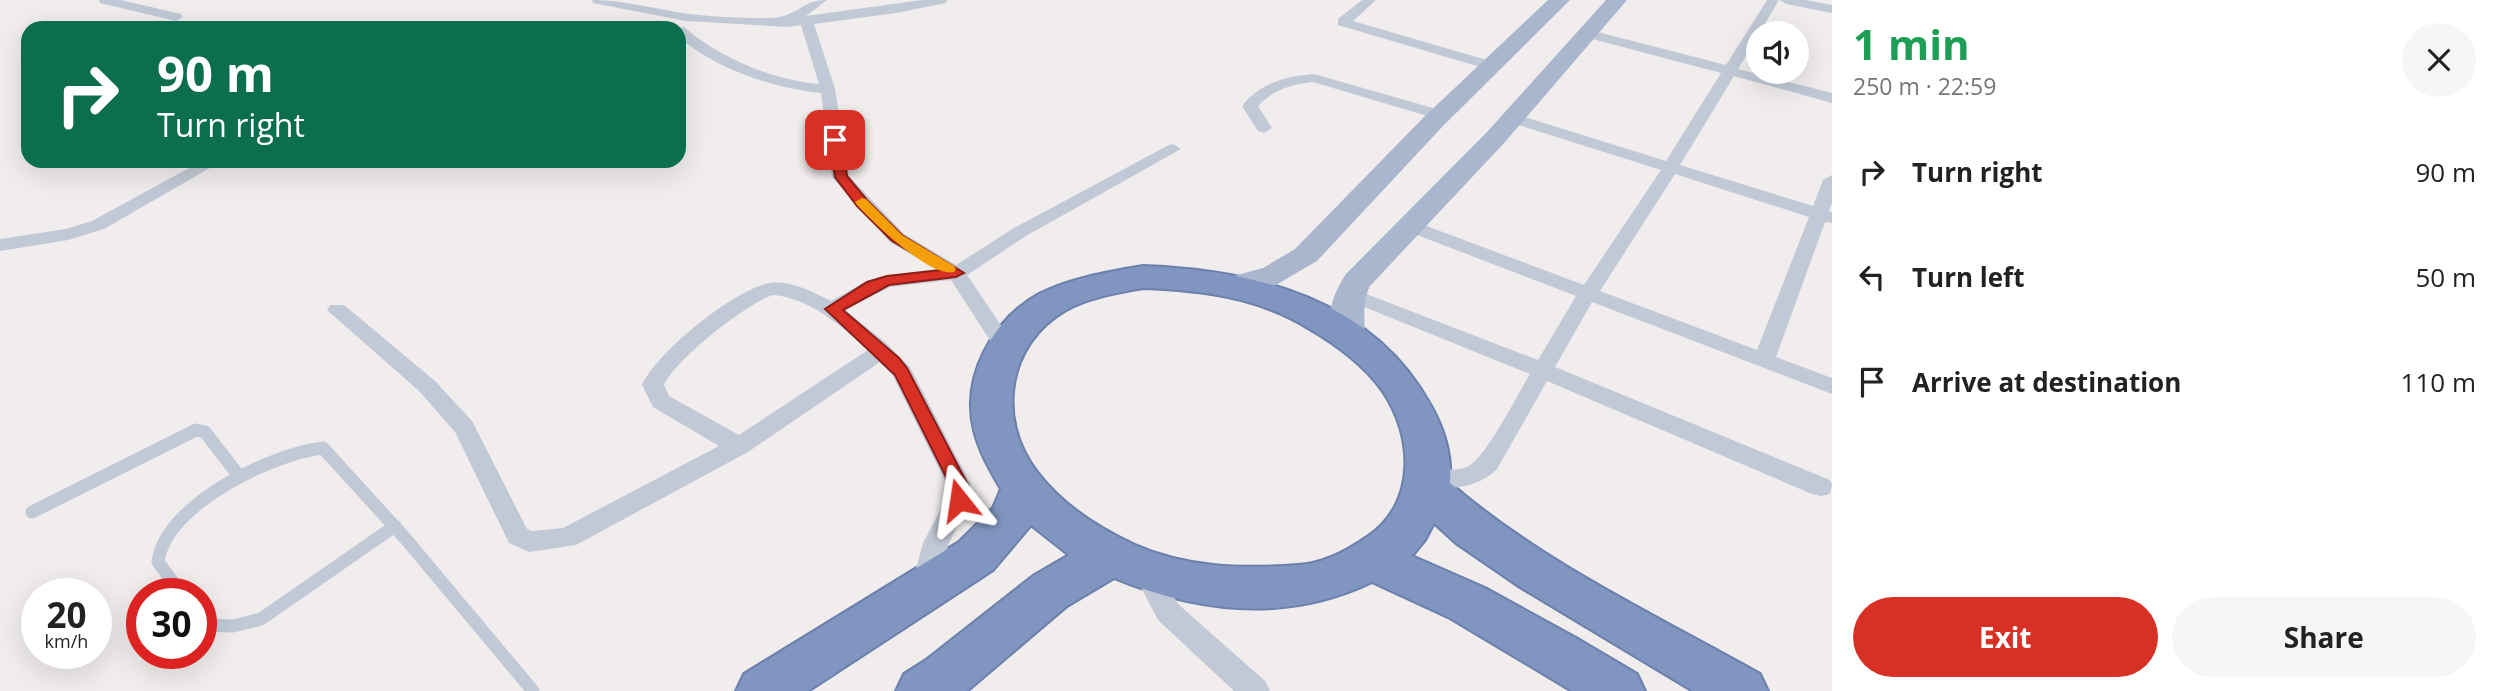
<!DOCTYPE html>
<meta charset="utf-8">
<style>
:root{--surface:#fff;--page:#f6f6f6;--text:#222;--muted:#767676;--accent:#d93025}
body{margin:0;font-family:"Open Sans",sans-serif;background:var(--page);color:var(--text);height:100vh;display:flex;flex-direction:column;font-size:26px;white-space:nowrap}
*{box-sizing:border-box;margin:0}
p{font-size:23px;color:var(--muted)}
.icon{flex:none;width:38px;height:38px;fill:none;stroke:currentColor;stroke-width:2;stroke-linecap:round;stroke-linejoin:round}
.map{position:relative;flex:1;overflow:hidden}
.side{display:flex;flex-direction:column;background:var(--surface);width:665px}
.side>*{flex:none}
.top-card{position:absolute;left:21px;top:21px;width:665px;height:147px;border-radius:21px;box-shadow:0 7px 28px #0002;background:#0b6e4f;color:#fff;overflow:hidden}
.buttons{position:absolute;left:1746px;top:21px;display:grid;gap:14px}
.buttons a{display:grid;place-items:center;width:63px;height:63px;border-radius:50%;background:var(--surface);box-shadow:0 7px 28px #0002;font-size:35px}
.speed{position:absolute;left:21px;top:578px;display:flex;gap:14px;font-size:35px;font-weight:700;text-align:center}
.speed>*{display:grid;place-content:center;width:91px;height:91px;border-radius:50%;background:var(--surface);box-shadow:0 7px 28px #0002;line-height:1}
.speed small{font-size:18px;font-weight:400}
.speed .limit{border:10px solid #d22;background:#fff;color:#111}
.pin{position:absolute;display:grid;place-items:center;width:60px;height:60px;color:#fff;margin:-30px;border-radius:14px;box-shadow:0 4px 10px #0006}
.me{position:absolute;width:77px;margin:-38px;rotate:345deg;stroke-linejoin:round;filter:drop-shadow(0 0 5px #0008)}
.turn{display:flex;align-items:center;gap:24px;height:147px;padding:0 21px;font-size:32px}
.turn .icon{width:91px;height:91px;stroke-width:2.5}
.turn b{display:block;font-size:49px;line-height:60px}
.round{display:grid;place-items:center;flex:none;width:74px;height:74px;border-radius:37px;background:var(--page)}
.overview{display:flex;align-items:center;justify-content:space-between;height:119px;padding:0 21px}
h1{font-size:42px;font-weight:700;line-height:52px;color:#1e9e55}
.cta{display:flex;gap:14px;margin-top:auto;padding:14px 21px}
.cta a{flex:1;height:80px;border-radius:42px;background:var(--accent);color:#fff;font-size:28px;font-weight:700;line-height:80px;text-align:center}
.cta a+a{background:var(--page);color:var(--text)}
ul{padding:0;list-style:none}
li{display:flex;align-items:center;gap:21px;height:105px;padding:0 21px}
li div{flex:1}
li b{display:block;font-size:26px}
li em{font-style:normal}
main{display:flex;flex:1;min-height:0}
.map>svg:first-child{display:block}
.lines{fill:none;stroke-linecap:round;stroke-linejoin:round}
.highway-casing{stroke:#6b80ac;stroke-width:4}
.lane{stroke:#c1c9d6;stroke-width:13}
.street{fill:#c1c9d6;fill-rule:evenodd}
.primary{fill:#a9b6ce;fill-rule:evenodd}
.highway{fill:#8095c0;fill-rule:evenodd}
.route{fill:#d93025;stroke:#8d1f18;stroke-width:2}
.slow{fill:#f59e0b}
</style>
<main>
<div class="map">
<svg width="1832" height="691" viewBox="0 0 1832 691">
<rect width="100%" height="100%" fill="#f0edec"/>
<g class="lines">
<defs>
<path id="highway" d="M1143,266C1256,270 1373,299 1431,406C1444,429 1452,456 1450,483C1541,562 1655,615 1760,674L1768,691H1693L1520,587L1456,543L1434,523L1425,540L1412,556L1485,588L1576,638L1637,674L1645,691H1572L1450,618L1372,582C1287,623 1199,613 1114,578L1067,606L967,691H896L904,674L926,660L1033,576L1069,555L1031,525L993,570L808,691H736L744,674L959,542L993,508L1001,489C990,470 979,451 974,430C961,377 992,320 1039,294C1071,278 1108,272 1143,266ZM1143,288C1200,290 1258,297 1308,328C1334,343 1364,365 1382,390C1414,436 1417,504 1367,537C1347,551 1322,564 1298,565C1242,569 1187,568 1135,545C1098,528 1062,505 1037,472C996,419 1007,344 1066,310C1090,297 1117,293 1143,288Z"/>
</defs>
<use href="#highway" class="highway-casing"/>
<g class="lane">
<path d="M32,512L196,430L205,432L239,476"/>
<path d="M181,593L158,562C165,505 271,454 323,448L405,538L533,691"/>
<path d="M201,620L205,625L233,626L261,619L395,526"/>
</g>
<g class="street">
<path d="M99,0H121L181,14L183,17L176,21L100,3Z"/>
<path d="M592,0C622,0 652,8 682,13C710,17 740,18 768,18C798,18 800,0 827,0L806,16L922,0H947L946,3L896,13L814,24L835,89L849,176L904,234L956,265L1014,228L1167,146L1173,144L1181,149L1026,236L967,275L1015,346L1011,351H997L951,280L890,287L845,310L885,342L910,367L971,485L969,503L949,543L933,595L924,598L915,595L911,587L923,543L944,503L947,485L893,376L880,362L748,452L576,545L529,552L509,543L455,432L419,391L327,310L330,305H344L435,381L472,421L527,529L532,531L563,528L719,446L653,407L642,385C657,352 734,289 770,283C791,280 813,292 831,301L865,282L880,277L936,269L890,242L832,177L821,93C774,89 714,68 679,37V28H674L684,27C720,58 772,80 819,84L801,25L788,27L686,21L593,3ZM773,295C810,298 841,326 868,350L739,435L669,396L664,385C675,360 747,303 773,295Z"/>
<path d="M1362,0H1376L1353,21L1497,63L1499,66L1497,69H1487L1338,25V19Z"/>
<path d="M1767,0H1779L1738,69L1832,93V103L1734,76L1680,165L1813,206L1823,180L1832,175V203L1829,211L1832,212V223L1825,222L1776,357L1832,378V394L1592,302L1555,367L1830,480L1832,485L1830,494L1821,496L1812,494L1547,381L1497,469C1477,489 1445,492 1418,484L1415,477L1418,470C1434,466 1452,473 1467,467C1485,460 1518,393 1530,374L1342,298L1339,294L1342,290H1356L1538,360L1576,296L1404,230L1401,226L1410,221L1416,222L1584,285L1661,170L1506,121L1504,118L1506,115H1518L1666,161L1721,73L1581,36L1579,33L1586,29L1726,65ZM1675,174L1809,217L1757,350L1600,291Z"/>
<path d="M1780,0H1806L1832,5V13L1786,4Z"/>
<path d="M1314,74L1447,112L1449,115L1441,120L1313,82C1292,84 1273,90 1258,106L1272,128L1264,133L1258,131L1242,106C1260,83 1286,76 1314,74Z"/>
<path d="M202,161H222L104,229L68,240L0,251V239L66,229L92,221Z"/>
<path d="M1145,559L1154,562L1178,604L1265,681L1270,691H1234L1158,620L1132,570L1136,562Z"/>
</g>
<g class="primary">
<path d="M1548,0H1570L1442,127L1317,261L1276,285L1237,295L1226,292L1221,285L1226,278L1263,268L1295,249L1424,117Z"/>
<path d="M1606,0H1627L1505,142L1370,286C1359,307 1369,330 1361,344L1349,347L1337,344C1323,321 1332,295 1346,274L1487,132Z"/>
</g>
<use href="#highway" class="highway"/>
</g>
<path class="route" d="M835,136L842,140L847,176L867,200L902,235L964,273L956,277L889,285L843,310L899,358L907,368L968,485L965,505L959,507L952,505L950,485L895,375L825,309L867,282L887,276L941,270L892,241L857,206L835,177L829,140Z"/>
<path class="slow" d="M862,198L866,199L902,235L954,266L956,269L954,272C930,278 873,222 857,205L855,202Z"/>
</svg>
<div class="buttons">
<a><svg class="icon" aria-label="sound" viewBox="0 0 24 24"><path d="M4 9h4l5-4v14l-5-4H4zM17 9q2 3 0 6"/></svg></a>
</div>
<div class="speed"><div>20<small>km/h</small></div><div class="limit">30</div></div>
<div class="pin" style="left:835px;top:140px;background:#d93025"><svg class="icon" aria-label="arrive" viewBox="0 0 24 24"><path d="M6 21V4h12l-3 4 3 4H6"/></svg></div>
<svg class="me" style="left:959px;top:500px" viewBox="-20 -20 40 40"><path d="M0-17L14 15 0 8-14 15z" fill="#d93025" stroke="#fff" stroke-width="4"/></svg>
<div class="top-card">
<div class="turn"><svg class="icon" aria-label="right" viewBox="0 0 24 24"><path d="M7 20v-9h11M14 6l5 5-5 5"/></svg><div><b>90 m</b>Turn right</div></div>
</div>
</div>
<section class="side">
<div class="overview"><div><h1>1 min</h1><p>250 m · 22:59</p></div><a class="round"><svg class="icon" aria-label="close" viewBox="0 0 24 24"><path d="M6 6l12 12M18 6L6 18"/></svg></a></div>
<ul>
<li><svg class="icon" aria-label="right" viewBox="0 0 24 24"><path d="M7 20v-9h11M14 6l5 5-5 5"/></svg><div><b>Turn right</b></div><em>90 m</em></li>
<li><svg class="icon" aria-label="left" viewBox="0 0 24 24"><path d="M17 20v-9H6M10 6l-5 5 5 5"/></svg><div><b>Turn left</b></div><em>50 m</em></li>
<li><svg class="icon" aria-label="arrive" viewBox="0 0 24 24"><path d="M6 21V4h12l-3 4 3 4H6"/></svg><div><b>Arrive at destination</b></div><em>110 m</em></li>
</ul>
<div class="cta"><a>Exit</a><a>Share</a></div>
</section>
</main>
